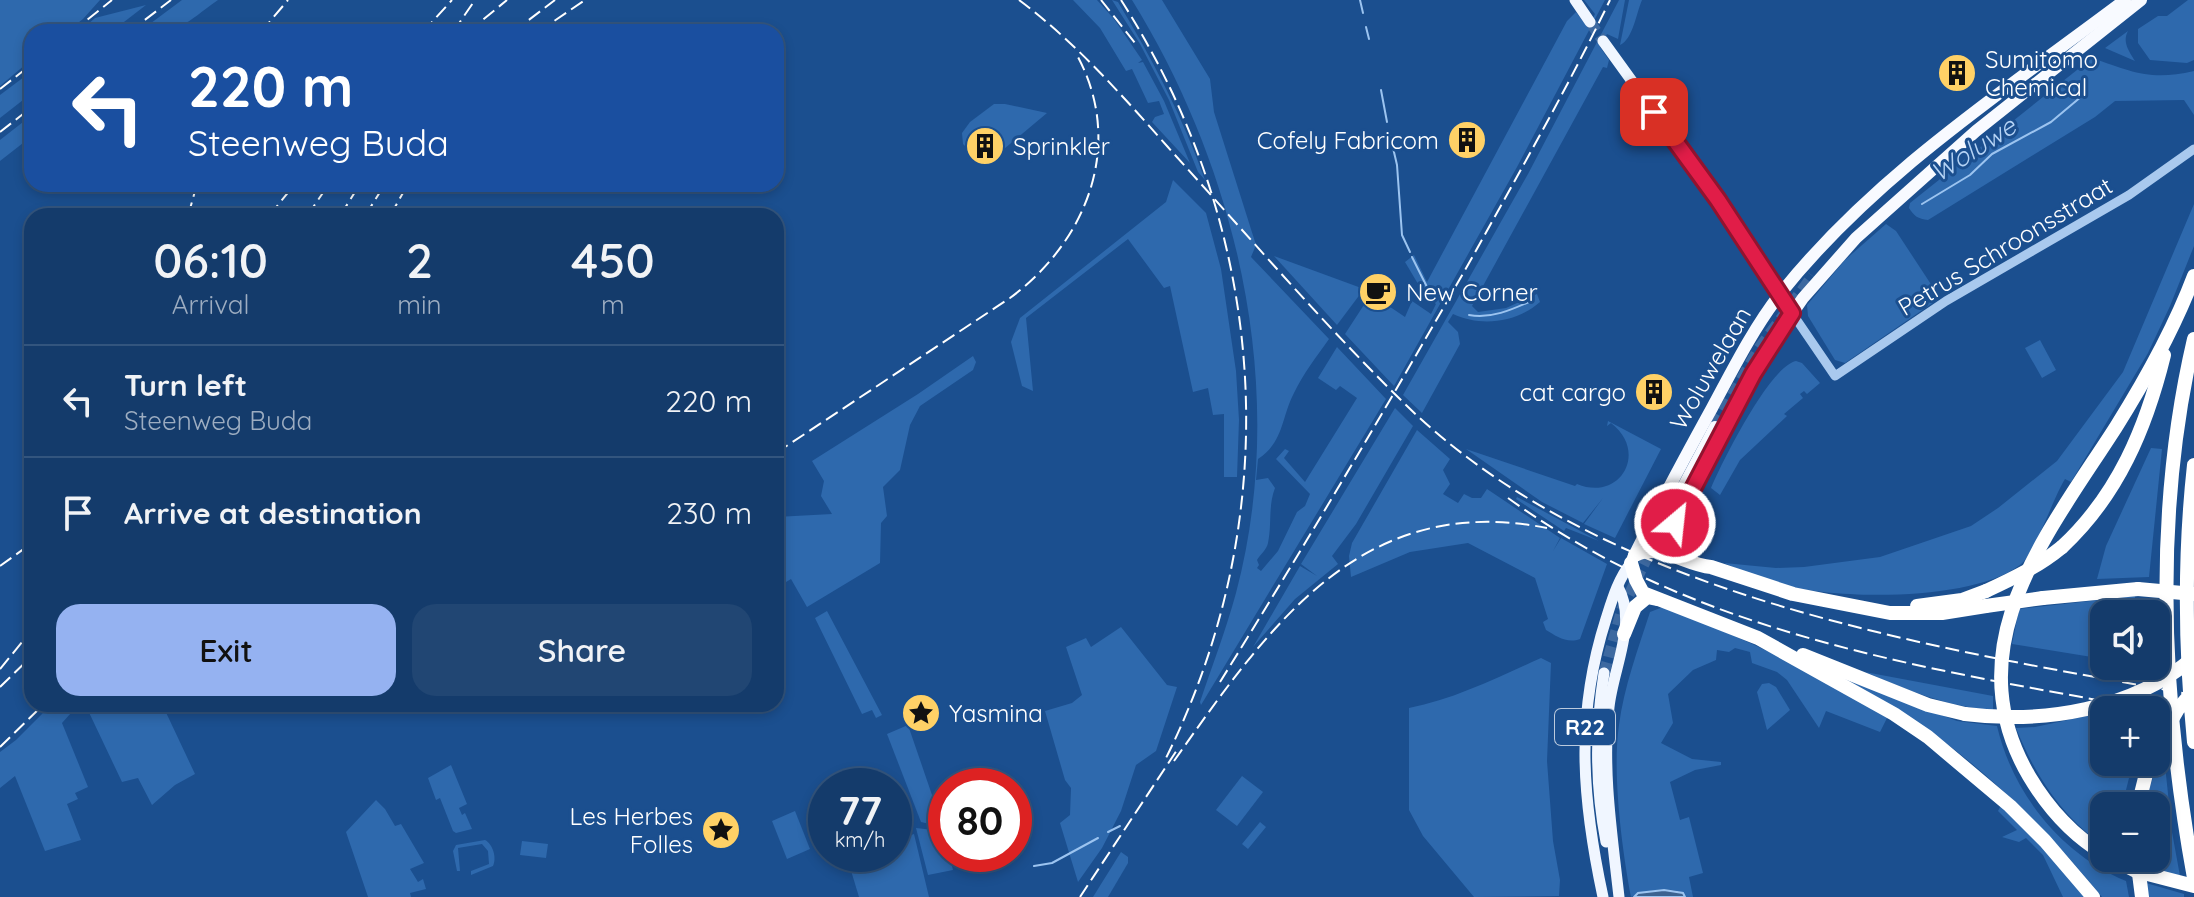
<!DOCTYPE html>
<meta charset="utf-8">
<style>
:root{--surface:#143b6b;--page:#214673;--text:#f1f3f6;--muted:#9dadc1;--line:#33557e;--accent:#95b2f1}
body{margin:0;font-family:Quicksand,sans-serif;background:var(--page);color:var(--text);height:100vh;display:flex;flex-direction:column;font-size:30px;white-space:nowrap}
*{box-sizing:border-box;margin:0}
p{font-size:26px;color:var(--muted)}
.icon{flex:none;width:44px;height:44px;fill:none;stroke:currentColor;stroke-width:2;stroke-linecap:round;stroke-linejoin:round}
.map{position:relative;flex:1;overflow:hidden}
.panel{position:absolute;left:24px;top:208px;width:760px;height:504px;display:flex;flex-direction:column;background:var(--surface);border-radius:24px;box-shadow:0 4px 12px #0003,0 0 0 2px var(--line)}
.panel>*{flex:none}
.hud{position:absolute;left:24px;top:24px;width:760px;height:168px;border-radius:24px;box-shadow:0 4px 12px #0003,0 0 0 2px var(--line);background:#1a4fa0;color:#fff;overflow:hidden}
.fabs{position:absolute;left:2090px;top:600px;display:grid;gap:16px}
.fabs a{display:grid;place-items:center;width:80px;height:80px;border-radius:16px;background:var(--surface);box-shadow:0 4px 12px #0003,0 0 0 2px var(--line);font-size:40px}
.speed{position:absolute;left:808px;top:768px;display:flex;gap:16px;font-size:40px;font-weight:700;text-align:center}
.speed>*{display:grid;place-content:center;width:104px;height:104px;border-radius:50%;background:var(--surface);box-shadow:0 4px 12px #0003,0 0 0 2px var(--line);line-height:1}
.speed small{font-size:20px;font-weight:400}
.speed .limit{border:12px solid #d22;background:#fff;color:#111}
.pin{position:absolute;display:grid;place-items:center;width:68px;height:68px;color:#fff;margin:-34px;border-radius:16px;box-shadow:0 4px 12px #0006}
.me{position:absolute;width:88px;margin:-44px;rotate:28deg;stroke-linejoin:round;filter:drop-shadow(0 0 6px #0008)}
.turn{display:flex;align-items:center;gap:28px;height:168px;padding:0 32px;font-size:36px}
.turn .icon{width:104px;height:104px;stroke-width:2.5}
.turn b{display:block;font-size:56px;line-height:68px}
.eta{display:flex;justify-content:space-evenly;align-items:center;height:136px;text-align:center}
.eta b{font-size:48px;font-weight:600;line-height:56px}
.cta{display:flex;gap:16px;margin-top:auto;padding:16px 32px}
.cta a{flex:1;height:92px;border-radius:24px;background:var(--accent);color:#111;font-size:32px;font-weight:600;line-height:92px;text-align:center}
.cta a+a{background:var(--page);color:var(--text)}
ul{padding:0;list-style:none}
li{display:flex;align-items:center;gap:24px;height:112px;padding:0 32px;border-top:2px solid var(--line)}
li div{flex:1}
li b{display:block;font-size:30px}
li em{font-style:normal}
.map>svg:first-child{display:block}
.green{fill:#2e69ad}
.water{fill:#3c6290;stroke:#9cc4f0;stroke-width:2}
.lines{fill:none;stroke-linecap:round;stroke-linejoin:round}
.stream{stroke:#9cc4f0;stroke-width:2}
.primary-tunnel{stroke:#3d69a0;stroke-width:11;stroke-dasharray:11 5.5;stroke-linecap:butt}
.trunk-tunnel{stroke:#3d69a0;stroke-width:12;stroke-dasharray:12 6;stroke-linecap:butt}
.tertiary{stroke:#a9c9ee;stroke-width:9}
.primary{stroke:#f0f6ff;stroke-width:11}
.trunk{stroke:#f8faff;stroke-width:12}
.motorway{stroke:#fff;stroke-width:14}
.rail{stroke:#fff;stroke-width:2;stroke-dasharray:14 6;stroke-linecap:butt}
.motorway-bridge{stroke:#fff;stroke-width:14}
.route-casing{stroke:#92132f;stroke-width:20}
.route{stroke:#e11d48;stroke-width:14}
.labels{text-anchor:middle;dominant-baseline:central;stroke-width:6;stroke-linejoin:round;paint-order:stroke}
.shield{fill:#1b4f8f;stroke:#bbcadd;stroke-width:2}
.shield-label{font-size:22px;font-weight:bold;fill:#fff}
.poi-label{font-size:24px;fill:#fff;stroke:#1b4f8f;text-anchor:start}
.street-label{font-size:24px;fill:#fff;stroke:#1b4f8f}
.water-label{font-size:26px;font-style:italic;fill:#b5d3f5;stroke:#1b4f8f}
</style>
<div class="map">
<svg width="2194" height="897" viewBox="0 0 2194 897">
<rect width="100%" height="100%" fill="#1b4f8f"/>
<g class="green">
<path d="M0,0H100L83,19L66,32H32V59L0,86Z"/>
<path d="M182,0H218C184,24 183,32 139,32Z"/>
<path d="M1073,0H1097L1114,19L1142,60L1138,63L1143,62L1164,101L1190,163L1152,122L1155,117L1164,114L1159,101L1148,103L1132,69L1126,71L1100,28Z"/>
<path d="M1112,0L1118,2C1153,60 1182,116 1205,180L1198,172L1169,100L1140,44Z"/>
<path d="M1132,0H1162L1210,79L1214,112L1256,245L1251,257L1329,339C1317,356 1303,374 1294,393C1281,418 1284,442 1258,459L1256,480L1268,478L1275,488C1268,506 1272,524 1268,543C1267,549 1260,555 1257,560L1259,565L1257,568L1261,571L1278,551L1297,512L1305,506L1310,494L1276,459L1285,449L1289,451L1284,458L1305,482L1357,398L1340,386L1336,390L1318,378L1337,347L1386,399L1201,705L1200,702C1212,666 1226,630 1236,593C1289,393 1239,173 1132,0Z"/>
<path d="M1584,0H1605L1517,167L1394,386L1345,334L1371,294L1405,317L1412,301L1431,314L1436,304L1424,294L1405,262L1414,255L1427,282L1567,21L1576,12L1588,28L1595,14Z"/>
<path d="M1619,0H1625L1618,39L1607,34L1600,47L1609,60L1607,68L1603,67L1472,306L1478,312L1506,308L1537,294L1540,302C1516,323 1481,327 1453,314L1448,322L1458,332L1460,344L1422,413L1403,395L1528,174Z"/>
<path d="M1629,0H1642C1636,14 1633,39 1620,45Z"/>
<path d="M2188,0H2194V60L2187,63L2150,60L2138,43V29L2158,16H2167Z"/>
<path d="M146,5L111,32H79L95,18Z"/>
<path d="M2128,31C2122,42 2129,51 2135,61L2105,48Z"/>
<path d="M2092,58C2132,72 2151,81 2194,71V115L2184,100L2115,101L2095,117L1928,220C1918,219 1914,216 1909,208L1910,203Z"/>
<path d="M32,71V93L0,118V95Z"/>
<path d="M994,104H1005L1047,113L992,159H978L963,144L962,133L970,122Z"/>
<path d="M32,115V136L0,161V140Z"/>
<path d="M1173,180L1206,213L1221,269L1236,371L1239,420L1237,477H1224V414L1213,415L1208,388L1193,392L1170,286L1164,288L1128,239L1026,318L1033,391L1022,386L1011,342L1020,318L1166,202Z"/>
<path d="M2194,204V246L2170,306L2148,353L2071,482L2065,479C2053,498 2035,554 2020,565C1970,603 1827,600 1769,582C1754,577 1739,569 1724,563L1776,568L1804,567L1880,557L1971,526L1998,508L2057,461L2123,372Z"/>
<path d="M1886,224L1896,231L1940,298L1845,363L1835,360L1808,316L1807,305L1845,260Z"/>
<path d="M1274,256L1364,289L1337,325Z"/>
<path d="M2040,340L2056,370L2042,378L2025,348Z"/>
<path d="M973,356L976,362L973,370L920,406L910,425L900,470L883,487L887,516L881,523L880,563L807,607L791,579L776,588V517L832,514L821,496L824,481L812,461L918,394Z"/>
<path d="M1796,361L1802,363L1820,383L1807,394L1804,391L1800,394L1803,398L1784,414L1787,416L1740,460L1720,495L1711,488C1722,462 1770,366 1796,361Z"/>
<path d="M1395,408L1413,426L1356,524L1332,556L1338,564L1295,599L1253,647L1300,566L1317,576L1301,564Z"/>
<path d="M1608,421L1661,449L1615,538L1584,524L1603,498L1583,523L1542,502L1466,449L1575,486L1577,484C1620,502 1649,452 1611,423L1607,426Z"/>
<path d="M1417,430L1450,459L1443,470L1450,484L1443,494L1458,503L1464,494L1472,498H1481L1487,489L1560,538L1553,551L1561,538L1607,564L1580,639C1567,644 1556,636 1546,630L1543,622L1548,619L1535,578L1468,543L1410,552L1351,577L1349,556L1352,543Z"/>
<path d="M2151,448L2162,449L2149,577L2097,579L2106,546Z"/>
<path d="M1517,497L1599,541L1566,528L1564,531L1516,499Z"/>
<path d="M2135,596L2134,614H2104V659L2012,644L2019,609Z"/>
<path d="M1663,607C1741,637 1818,671 1887,718L1880,732L1826,711L1819,728L1787,680L1777,672L1752,663L1750,652L1735,648L1729,652L1717,650L1716,660L1693,670L1668,694L1673,723L1661,743L1692,759L1721,762V765L1695,770L1670,782L1680,820L1689,817L1703,873L1689,877L1693,897H1685L1683,893C1667,886 1646,891 1631,897C1622,849 1612,773 1619,725C1624,687 1638,649 1650,612Z"/>
<path d="M827,611L882,715L876,718L872,710L862,714L815,618Z"/>
<path d="M1121,627L1167,685L1177,687L1156,751L1136,765L1121,811L1102,848L1078,882L1060,823L1070,815L1071,788L1065,780L1045,711L1072,703L1082,695L1066,647L1086,638L1091,647Z"/>
<path d="M1541,658L1551,663L1547,761L1553,841L1560,880L1559,896L1474,897L1423,836L1409,810V708C1455,699 1498,677 1541,658Z"/>
<path d="M1829,671L1957,721L1997,726C2013,794 2061,854 2126,881L2129,897H2102C2024,801 1940,726 1829,671Z"/>
<path d="M1865,672L1993,696V710C1947,707 1908,690 1865,672Z"/>
<path d="M1769,683L1776,687L1790,710L1767,730L1757,692L1762,684Z"/>
<path d="M52,704H79L62,723L88,787L75,793L78,799L67,804L81,840L45,851L15,776L0,788V752L16,740Z"/>
<path d="M85,704H162L195,774L175,785L152,805L138,778L122,782Z"/>
<path d="M2096,714L2104,716V762H2133L2122,806H2104V846C2061,816 2035,775 2016,728L2035,727Z"/>
<path d="M908,725L943,827L921,822L887,734Z"/>
<path d="M2163,746L2172,832L2180,876L2143,866V858H2156V806H2144Z"/>
<path d="M451,765L467,804L459,808L462,815L465,813L472,829L456,833L453,831L440,798L436,800L428,778Z"/>
<path d="M1242,776L1263,792L1237,826L1216,810Z"/>
<path d="M376,800L385,809L395,826L401,824L424,863L410,869L418,882L423,879L426,889L410,893L411,897H368L346,832Z"/>
<path d="M2001,805L2059,863L2086,897H2063L2043,855L2026,838L2019,842L2002,837L2017,830L1998,811Z"/>
<path d="M795,811L810,849L787,859L772,821Z"/>
<path d="M1260,822L1266,827L1248,849L1242,844Z"/>
<path d="M916,828L942,831L946,854H949L953,870L928,875Z"/>
<path d="M914,834L929,897H859L846,854H894V841Z"/>
<path d="M485,840C493,844 497,858 493,866L471,875V871L489,864L488,851L482,844L458,848L460,871H457L453,851L456,845Z"/>
<path d="M522,841L548,844L546,858L520,855Z"/>
<path d="M1121,852L1128,857V863L1108,897H1093Z"/>
<path d="M2146,883L2184,894V897H2149Z"/>
</g>
<path class="water" d="M1664,890L1683,893L1685,897H1634L1638,893Z"/>
<g class="lines">
<g class="stream">
<path d="M1360,0L1363,13"/>
<path d="M1366,27L1369,39"/>
<path d="M1381,90L1387,122"/>
<path d="M1390,135L1397,165L1402,235L1410,252"/>
<path d="M1922,204L1970,175L1992,154L2051,122L2082,96"/>
<path d="M1412,257L1430,293"/>
<path d="M1469,315C1491,319 1511,310 1531,301"/>
<path d="M1108,832L1120,826"/>
<path d="M1034,866L1052,863L1098,838"/>
</g>
<g class="primary-tunnel">
<path d="M1590,22L1603,41"/>
<path d="M1604,673L1622,609L1666,519"/>
</g>
<path class="trunk-tunnel" d="M1715,427L1759,349L1813,276"/>
<path class="tertiary" d="M1792,313L1835,376L1946,301L2129,195L2194,149"/>
<g class="primary">
<path d="M1575,0L1590,22"/>
<path d="M1603,41L1707,185L1780,295"/>
<path d="M1618,587C1638,623 1613,668 1609,707C1602,770 1612,834 1619,897"/>
<path d="M1604,673C1595,730 1595,785 1606,842"/>
<path d="M1603,897C1582,799 1575,716 1606,619C1612,600 1618,579 1631,563"/>
</g>
<g class="trunk">
<path d="M1666,519L1715,427"/>
<path d="M1675,523L1769,347L1803,298L1856,238L1976,131L2141,0"/>
<path d="M1633,558C1658,507 1685,457 1712,408C1733,369 1753,329 1780,294C1875,175 2004,91 2125,0"/>
</g>
<g class="motorway">
<path d="M2194,339C2153,514 2162,702 2194,878"/>
<path d="M2194,465C2184,556 2185,650 2194,742"/>
<path d="M1675,523L1671,533L1674,546L1690,555"/>
<path d="M2062,547C2118,495 2146,428 2164,355"/>
<path d="M1635,555C1660,542 1685,565 1711,567L1793,594L1890,613H1942L1986,606"/>
<path d="M1631,563L1636,580L1643,593L1758,638L1894,714L1928,737L2010,806L2045,841L2093,897"/>
<path d="M2043,598L2138,589"/>
<path d="M1917,606L1962,600L1986,591"/>
<path d="M1624,634L1635,607L1647,597L1657,599"/>
<path d="M1803,655L1928,705L1965,714"/>
<path d="M2138,806L2149,762"/>
<path d="M2104,854C2072,835 2048,808 2029,776C1953,646 2048,533 2116,427C2146,379 2174,329 2194,276"/>
<path d="M2111,858L2136,871L2194,886"/>
</g>
<g class="rail">
<path d="M1019,0C1078,44 1126,100 1175,155C1251,239 1325,326 1406,405C1605,599 1932,647 2194,695"/>
<path d="M1101,0L1135,43"/>
<path d="M1121,0C1269,231 1288,512 1166,758"/>
<path d="M72,32L112,0"/>
<path d="M129,32L171,0"/>
<path d="M261,32L288,0"/>
<path d="M423,32L452,0"/>
<path d="M453,32L475,0"/>
<path d="M468,32L507,0"/>
<path d="M513,32L555,0"/>
<path d="M538,32L585,0"/>
<path d="M0,89L32,64"/>
<path d="M0,132L32,107"/>
<path d="M188,216L197,184"/>
<path d="M269,216L295,184"/>
<path d="M307,216L329,184"/>
<path d="M340,216L360,184"/>
<path d="M365,216L385,184"/>
<path d="M390,216L408,184"/>
<path d="M776,453L1010,298C1086,242 1125,146 1078,57"/>
<path d="M1508,498C1700,637 1926,668 2152,710"/>
<path d="M0,566L32,543"/>
<path d="M0,669L32,630"/>
<path d="M1220,682C1307,542 1391,400 1473,256C1520,171 1568,87 1610,0"/>
<path d="M0,687L32,656"/>
<path d="M2143,704L2194,713"/>
<path d="M0,747L44,704"/>
<path d="M1174,761C1268,628 1360,491 1547,528"/>
<path d="M1080,897L1177,750"/>
</g>
<g class="motorway-bridge">
<path d="M2138,589L2194,594"/>
<path d="M1986,591C2014,578 2039,566 2062,547"/>
<path d="M1986,606L2043,598"/>
<path d="M1965,714C2043,724 2133,710 2194,657"/>
<path d="M2156,747L2178,709L2194,690"/>
<path d="M2137,858L2142,897"/>
</g>
</g>
<g class="lines">
<defs>
<path id="route" d="M1654,112L1718,200L1792,313L1753,374L1675,523"/>
</defs>
<use href="#route" class="route-casing"/>
<use href="#route" class="route"/>
</g>
<defs>
<symbol id="building-disc" viewBox="-11 -11 22 22"><circle r="9.5" fill="#ffd166" stroke="#1b4f8f"/><path d="M-4-6H4V6H1V3H-1V6H-4ZM-2.5-4.3h1.7v1.8h-1.7ZM.8-4.3h1.7v1.8H.8ZM-2.5-1h1.7V.8h-1.7ZM.8-1h1.7V.8H.8Z" fill="#111"/></symbol>
<symbol id="cafe-disc" viewBox="-11 -11 22 22"><circle r="9.5" fill="#ffd166" stroke="#1b4f8f"/><path d="M-5.5-4.5H6V0H3Q3 3.5 0 3.5H-2.5Q-5.5 3.5-5.5 0ZM3-3.2v2h1.7v-2ZM-6 4.5H4V6H-6Z" fill="#111"/></symbol>
<symbol id="sight-disc" viewBox="-11 -11 22 22"><circle r="9.5" fill="#ffd166" stroke="#1b4f8f"/><path d="M0-6L1.8-2.2L6-1.7L2.9 1.2L3.7 5.4L0 3.3L-3.7 5.4L-2.9 1.2L-6-1.7L-1.8-2.2Z" fill="#111"/></symbol>
</defs>
<g fill-rule="evenodd">
<use href="#building-disc" x="1935" y="51" width="44" height="44"/>
<use href="#building-disc" x="1445" y="118" width="44" height="44"/>
<use href="#building-disc" x="963" y="124" width="44" height="44"/>
<use href="#cafe-disc" x="1356" y="270" width="44" height="44"/>
<use href="#building-disc" x="1632" y="370" width="44" height="44"/>
<use href="#sight-disc" x="899" y="691" width="44" height="44"/>
<use href="#sight-disc" x="699" y="808" width="44" height="44"/>
</g>
<g class="labels">
<rect class="shield" x="1555" y="709" width="60" height="36" rx="6"/>
<g class="shield-label">
<text x="1585" y="727">R22</text>
</g>
<g class="poi-label">
<text x="1985" y="59">Sumitomo<tspan x="1985" dy="28">Chemical</tspan></text>
<text x="1439" y="140" text-anchor="end">Cofely Fabricom</text>
<text x="1013" y="146">Sprinkler</text>
<text x="1406" y="292">New Corner</text>
<text x="1626" y="392" text-anchor="end">cat cargo</text>
<text x="949" y="713">Yasmina</text>
<text x="693" y="816" text-anchor="end">Les Herbes<tspan x="693" dy="28">Folles</tspan></text>
</g>
<g class="street-label">
<text transform="translate(2005 246) rotate(-31)">Petrus Schroonsstraat</text>
<text transform="translate(1710 368) rotate(-60)">Woluwelaan</text>
</g>
<g class="water-label">
<text transform="translate(1973 149) rotate(-33)">Woluwe</text>
</g>
</g>
</svg>
<div class="fabs">
<a><svg class="icon" aria-label="sound" viewBox="0 0 24 24"><path d="M4 9h4l5-4v14l-5-4H4zM17 9q2 3 0 6"/></svg></a>
<a>+</a>
<a>−</a>
</div>
<div class="speed"><div>77<small>km/h</small></div><div class="limit">80</div></div>
<div class="pin" style="left:1654px;top:112px;background:#d93025"><svg class="icon" aria-label="arrive" viewBox="0 0 24 24"><path d="M6 21V4h12l-3 4 3 4H6"/></svg></div>
<svg class="me" style="left:1675px;top:523px" viewBox="-20 -20 40 40"><circle r="17" fill="#e11d48" stroke="#fff" stroke-width="3"/><path d="M0-11L8 9 0 5-8 9z" fill="#fff"/></svg>
<div class="hud">
<div class="turn"><svg class="icon" aria-label="left" viewBox="0 0 24 24"><path d="M17 20v-9H6M10 6l-5 5 5 5"/></svg><div><b>220 m</b>Steenweg Buda</div></div>
</div>
<section class="panel">
<div class="eta">
<div><b>06:10</b><p>Arrival</p></div>
<div><b>2</b><p>min</p></div>
<div><b>450</b><p>m</p></div>
</div>
<ul>
<li><svg class="icon" aria-label="left" viewBox="0 0 24 24"><path d="M17 20v-9H6M10 6l-5 5 5 5"/></svg><div><b>Turn left</b><p>Steenweg Buda</p></div><em>220 m</em></li>
<li><svg class="icon" aria-label="arrive" viewBox="0 0 24 24"><path d="M6 21V4h12l-3 4 3 4H6"/></svg><div><b>Arrive at destination</b></div><em>230 m</em></li>
</ul>
<div class="cta"><a>Exit</a><a>Share</a></div>
</section>
</div>
